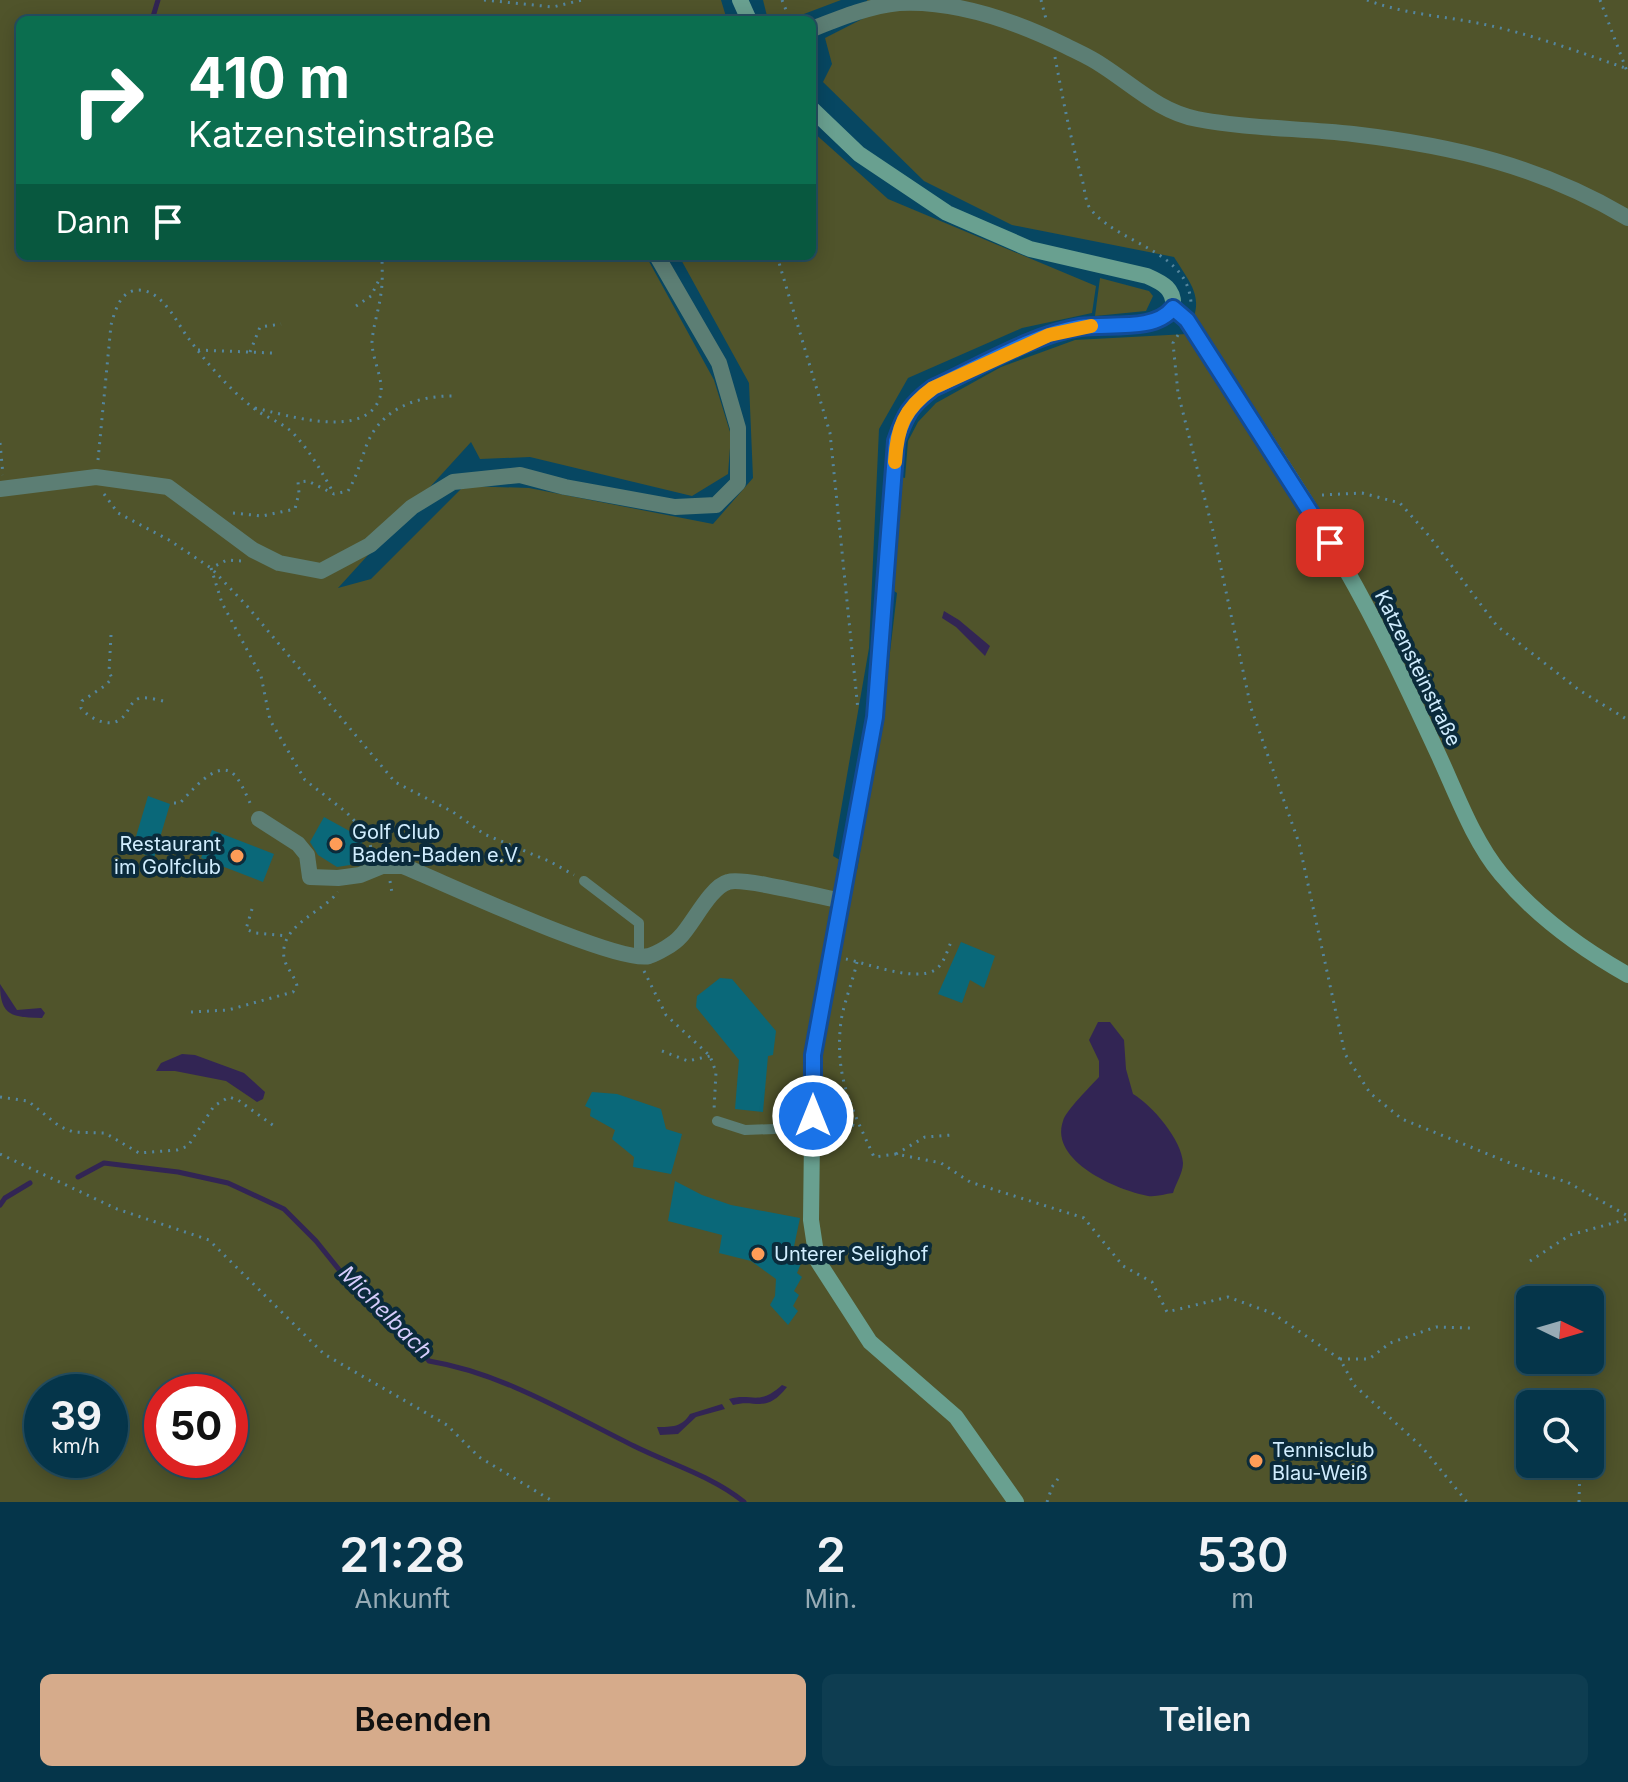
<!DOCTYPE html>
<html lang="de">
<meta charset="utf-8">
<style>
:root{--surface:#05354a;--page:#0e3d51;--text:#f1f3f6;--muted:#97abb5;--line:#265062;--accent:#d6ab8b}
body{margin:0;font-family:Inter,sans-serif;background:var(--page);color:var(--text);height:100vh;display:flex;flex-direction:column;font-size:30px;white-space:nowrap}
*{box-sizing:border-box;margin:0}
p{font-size:26px;color:var(--muted)}
.icon{flex:none;width:44px;height:44px;fill:none;stroke:currentColor;stroke-width:2;stroke-linecap:round;stroke-linejoin:round}
.map{position:relative;height:1502px;overflow:hidden}
.side{display:flex;flex-direction:column;background:var(--surface);flex:1}
.side>*{flex:none}
.guide{position:absolute;left:16px;top:16px;width:800px;height:244px;border-radius:12px;box-shadow:0 4px 20px #0003,0 0 0 2px var(--line);background:#0b6e4f;color:#fff;overflow:hidden}
.needle{width:52px;rotate:95deg}
.tools{position:absolute;left:1516px;top:1286px;display:grid;gap:16px}
.tools a{display:grid;place-items:center;width:88px;height:88px;border-radius:12px;background:var(--surface);box-shadow:0 4px 20px #0003,0 0 0 2px var(--line);font-size:40px}
.speed{position:absolute;left:24px;top:1374px;display:flex;gap:16px;font-size:40px;font-weight:700;text-align:center}
.speed>*{display:grid;place-content:center;width:104px;height:104px;border-radius:50%;background:var(--surface);box-shadow:0 4px 20px #0003,0 0 0 2px var(--line);line-height:1}
.speed small{font-size:20px;font-weight:400}
.speed .limit{border:12px solid #d22;background:#fff;color:#111}
.pin{position:absolute;display:grid;place-items:center;width:68px;height:68px;color:#fff;margin:-34px;border-radius:16px;box-shadow:0 4px 12px #0006}
.me{position:absolute;width:88px;margin:-44px;rotate:0deg;stroke-linejoin:round;filter:drop-shadow(0 0 6px #0008)}
.turn{display:flex;align-items:center;gap:28px;height:168px;padding:0 40px;font-size:36px}
.turn .icon{width:104px;height:104px;stroke-width:2.5}
.turn b{display:block;font-size:56px;line-height:68px}
.then{display:flex;align-items:center;height:76px;padding:0 40px;background:#0003;gap:16px;font-size:30px}
.eta{display:flex;justify-content:space-evenly;align-items:center;height:136px;text-align:center}
.eta b{font-size:48px;font-weight:600;line-height:56px}
.primary-button{display:flex;gap:16px;margin-top:auto;padding:16px 40px}
.primary-button a{flex:1;height:92px;border-radius:12px;background:var(--accent);color:#111;font-size:32px;font-weight:600;line-height:92px;text-align:center}
.primary-button a+a{background:var(--page);color:var(--text)}
.map>svg:first-child{display:block}
.green{fill:#50542b;fill-rule:evenodd}
.water{fill:#322554}
.lines{fill:none;stroke-linecap:round;stroke-linejoin:round}
.stream{stroke:#322554;stroke-width:5}
.building{fill:#0a6879}
.path{stroke:#54869e;stroke-width:3;stroke-dasharray:2 6;stroke-linecap:butt}
.lane{stroke:#5c7e74;stroke-width:10}
.street{stroke:#5c7e74;stroke-width:16}
.secondary{stroke:#69a090;stroke-width:16}
.route-casing{stroke:#114b97;stroke-width:20}
.route{stroke:#1a73e8;stroke-width:14}
.slow{stroke:#f59e0b;stroke-width:14}
.poi-dot{fill:#fe9c57;stroke:#0b2b3b;stroke-width:3}
.labels{text-anchor:middle;dominant-baseline:central;stroke-width:8;stroke-linejoin:round;paint-order:stroke}
.street-label{font-size:20px;fill:#d1edfe;stroke:#0b2b3b}
.poi-label{font-size:20px;fill:#d1edfe;stroke:#0b2b3b;text-anchor:start}
.water-label{font-size:22px;font-style:italic;fill:#d6ccfc;stroke:#0b2b3b}
</style>
<div class="map">
<svg width="1628" height="1502" viewBox="0 0 1628 1502">
<rect width="100%" height="100%" fill="#074762"/>
<g class="green">
<path d="M0,0H721L727,20H20V256H646L714,380L731,435L728,474L692,496L530,457L480,459L471,442L338,588L371,579L464,486L529,488L713,524L753,478L749,383L679,256H812V131L888,199L1096,286L1092,313L1022,328L908,378L879,429L869,648L833,856L857,870L881,728L897,593L894,591L901,477L905,478L908,441L918,422L936,403L1001,367L1075,340L1187,334C1205,298 1194,289 1174,257L1012,225L924,181L823,82L832,64L825,38L870,15L867,0H1628V1502H0ZM1530,1300H1590V1360H1530ZM42,1392H110V1460H42ZM162,1392H230V1460H162ZM1530,1404H1590V1464H1530Z"/>
<path d="M763,0H841L788,20H768Z"/>
<path d="M1100,278L1149,291L1153,296L1146,311L1095,316Z"/>
</g>
<g class="water">
<path d="M944,611L959,620L990,646L985,656L956,627L942,618Z"/>
<path d="M0,984L17,1010L41,1008L45,1013L42,1018C13,1017 0,1017 0,984Z"/>
<path d="M1098,1022H1110L1124,1040L1126,1069L1133,1094C1152,1105 1182,1140 1183,1163C1183,1173 1176,1183 1173,1193C1165,1194 1156,1197 1148,1196C1117,1190 1049,1161 1063,1121C1066,1110 1090,1087 1099,1077V1061L1089,1040Z"/>
<path d="M182,1054L195,1055L244,1073L265,1092L263,1099L257,1102L226,1081L175,1071H156L161,1063Z"/>
<path d="M782,1385L787,1387C765,1415 756,1398 733,1405L729,1399C752,1392 758,1407 782,1385Z"/>
<path d="M722,1404L725,1409L696,1417L678,1434L660,1435L657,1427C672,1427 682,1427 690,1414Z"/>
</g>
<g class="lines">
<g class="stream">
<path d="M152,20L158,0"/>
<path d="M78,1177L104,1163L178,1172L228,1183L284,1209L316,1241L345,1277L416,1344L429,1361C502,1373 569,1414 634,1446C670,1464 712,1476 744,1502"/>
<path d="M0,1205L5,1198L30,1183"/>
</g>
</g>
<g class="building">
<path d="M148,796L170,804L154,858L132,850Z"/>
<path d="M324,817L364,839L350,865L337,867L318,855L310,842Z"/>
<path d="M212,830L274,854L263,882L201,858Z"/>
<path d="M961,942L995,956L984,988L970,980L962,1003L938,994Z"/>
<path d="M720,978L732,979L776,1031L773,1055L768,1056L763,1112L735,1109L739,1060L696,1007L697,996Z"/>
<path d="M592,1092L617,1094L661,1109L666,1129L682,1134L671,1174L633,1167L634,1157L612,1139L615,1130L590,1116L591,1109L585,1106Z"/>
<path d="M675,1181L702,1195L731,1205L800,1218L792,1256L802,1261L797,1273L802,1277L794,1291L799,1295L793,1306L798,1311L788,1325L770,1305L775,1296L776,1279L751,1261L719,1253L722,1235L668,1221Z"/>
</g>
<g class="lines">
<g class="path">
<path d="M484,0L553,7L582,0"/>
<path d="M782,0L790,20"/>
<path d="M1041,0L1046,19"/>
<path d="M1367,0C1406,15 1447,16 1487,25C1534,35 1582,53 1628,69"/>
<path d="M1600,0L1628,74"/>
<path d="M1055,57C1063,100 1071,141 1083,183C1085,192 1086,205 1092,211C1122,245 1188,251 1191,303"/>
<path d="M777,256L830,433L858,710"/>
<path d="M356,306L371,296L380,278"/>
<path d="M1178,335L1173,343L1178,393L1213,531L1251,708L1299,843L1345,1054L1370,1093L1402,1119L1527,1170L1567,1182L1628,1216"/>
<path d="M198,350L273,353"/>
<path d="M250,352L260,327L281,324"/>
<path d="M255,408C287,415 366,441 380,397C385,381 372,360 372,342C373,326 379,310 381,293C383,281 382,268 382,256"/>
<path d="M0,443L3,475"/>
<path d="M98,460L111,325C115,311 120,290 139,290C162,291 175,319 186,335C205,361 227,387 252,407C264,417 282,422 293,433C310,451 322,472 334,494"/>
<path d="M104,494L118,513L169,540L211,568L247,606L395,782L453,812L484,834L551,862L574,875"/>
<path d="M1322,495L1362,493L1400,503L1430,537L1497,626L1579,690L1628,720"/>
<path d="M233,513L262,516L295,509L299,493L298,482L308,481L334,494L348,491C357,476 361,460 367,444C382,407 420,395 456,396"/>
<path d="M241,561L227,560L211,568L222,603L261,676L270,720L305,780L346,812L368,835L372,853"/>
<path d="M111,635L109,672L112,678L106,685L82,701L81,708C90,719 110,729 122,718C129,712 130,701 140,698C148,697 159,700 167,702"/>
<path d="M174,803H180C190,793 214,762 231,772C240,778 246,795 251,805"/>
<path d="M390,881L392,893"/>
<path d="M252,909L246,929L255,933L288,936"/>
<path d="M846,959C869,964 914,982 935,970C944,964 947,951 951,942"/>
<path d="M857,962C853,981 844,1002 841,1021C834,1078 852,1108 874,1157L896,1154L941,1163L970,1182L1084,1218L1123,1266L1152,1282L1167,1312L1228,1297L1272,1313L1340,1359L1354,1385L1422,1447L1467,1502"/>
<path d="M644,971L666,1015L710,1056L716,1072L714,1110"/>
<path d="M191,1012L228,1010L293,992L297,986C295,976 286,968 284,958C279,925 322,913 338,892"/>
<path d="M662,1051L688,1061L710,1056"/>
<path d="M0,1097L28,1101L59,1126L73,1132L105,1133L139,1153L177,1150L188,1146L214,1106L229,1097L238,1100L274,1126"/>
<path d="M829,1119L860,1127"/>
<path d="M0,1154L117,1209L209,1240L324,1354L447,1425L479,1457L554,1502"/>
<path d="M896,1154L925,1137L952,1135"/>
<path d="M1530,1261L1570,1235L1628,1219"/>
<path d="M1340,1359H1369L1390,1343L1436,1327L1470,1328"/>
<path d="M1047,1502L1052,1487L1060,1476"/>
<path d="M1579,1502L1580,1464"/>
</g>
<g class="lane">
<path d="M584,881L639,923V957"/>
<path d="M717,1121L745,1130L774,1129"/>
</g>
<g class="street">
<path d="M812,29C840,18 869,6 899,3C957,0 1015,21 1066,46C1078,52 1092,58 1103,66C1134,86 1160,112 1197,119C1248,129 1301,128 1353,134C1454,146 1540,166 1628,218"/>
<path d="M0,489L96,477L168,487L253,550L279,563L321,571L370,545L412,507L453,482L520,475L565,487L675,507L716,505L738,483V428L719,363L657,256"/>
<path d="M259,819L298,844L307,855L310,877L338,878L360,875L382,866H403C443,882 619,965 649,956C658,953 674,944 680,937C693,924 710,887 728,882C743,877 821,897 842,901"/>
</g>
<g class="secondary">
<path d="M740,0L749,20"/>
<path d="M812,109L859,154L947,213L1030,249L1147,276C1163,283 1175,289 1173,308"/>
<path d="M1173,308L1187,320C1240,402 1296,482 1344,566C1379,627 1409,691 1439,756C1457,795 1473,840 1501,874C1536,916 1580,948 1628,975"/>
<path d="M1016,1502L956,1417L870,1342L817,1260L811,1220L813,1055L875,717L896,441C905,415 910,405 933,388C978,367 1031,335 1080,327C1109,323 1154,332 1173,308"/>
</g>
</g>
<g class="lines">
<defs>
<path id="route" d="M813,1116V1055L875,717L896,441C905,415 910,405 933,388C977,368 1034,334 1080,327C1109,323 1155,332 1173,308L1187,320L1330,543"/>
</defs>
<use href="#route" class="route-casing"/>
<use href="#route" class="route"/>
<path class="slow" d="M895,462C897,427 904,409 933,388L1049,335L1091,326"/>
</g>
<g class="poi-dot">
<circle cx="336" cy="844" r="8"/>
<circle cx="237" cy="856" r="8"/>
<circle cx="758" cy="1254" r="8"/>
<circle cx="1256" cy="1461" r="8"/>
</g>
<g class="labels">
<g class="street-label">
<text transform="translate(1418 668) rotate(64)">Katzensteinstraße</text>
</g>
<g class="poi-label">
<text x="352" y="832">Golf Club<tspan x="352" dy="23">Baden-Baden e.V.</tspan></text>
<text x="221" y="844" text-anchor="end">Restaurant<tspan x="221" dy="23">im Golfclub</tspan></text>
<text x="774" y="1254">Unterer Selighof</text>
<text x="1272" y="1450">Tennisclub<tspan x="1272" dy="23">Blau-Weiß</tspan></text>
</g>
<g class="water-label">
<text transform="translate(386 1312) rotate(45)">Michelbach</text>
</g>
</g>
</svg>
<div class="tools">
<a><svg class="needle" viewBox="-14 -14 28 28"><path d="M0-13l5 13h-10z" fill="#e53935"/><path d="M0 13l5-13h-10z" fill="#97abb5"/></svg></a>
<a><svg class="icon" aria-label="search" viewBox="0 0 24 24"><circle cx="10" cy="10" r="6"/><path d="M15 15l6 6"/></svg></a>
</div>
<div class="speed"><div>39<small>km/h</small></div><div class="limit">50</div></div>
<div class="pin" style="left:1330px;top:543px;background:#d93025"><svg class="icon" aria-label="arrive" viewBox="0 0 24 24"><path d="M6 21V4h12l-3 4 3 4H6"/></svg></div>
<svg class="me" style="left:813px;top:1116px" viewBox="-20 -20 40 40"><circle r="17" fill="#1a73e8" stroke="#fff" stroke-width="3"/><path d="M0-11L8 9 0 5-8 9z" fill="#fff"/></svg>
<div class="guide">
<div class="turn"><svg class="icon" aria-label="right" viewBox="0 0 24 24"><path d="M7 20v-9h11M14 6l5 5-5 5"/></svg><div><b>410 m</b>Katzensteinstraße</div></div>
<div class="then">Dann<svg class="icon" aria-label="arrive" viewBox="0 0 24 24"><path d="M6 21V4h12l-3 4 3 4H6"/></svg></div>
</div>
</div>
<section class="side">
<div class="eta">
<div><b>21:28</b><p>Ankunft</p></div>
<div><b>2</b><p>Min.</p></div>
<div><b>530</b><p>m</p></div>
</div>
<div class="primary-button"><a>Beenden</a><a>Teilen</a></div>
</section>
